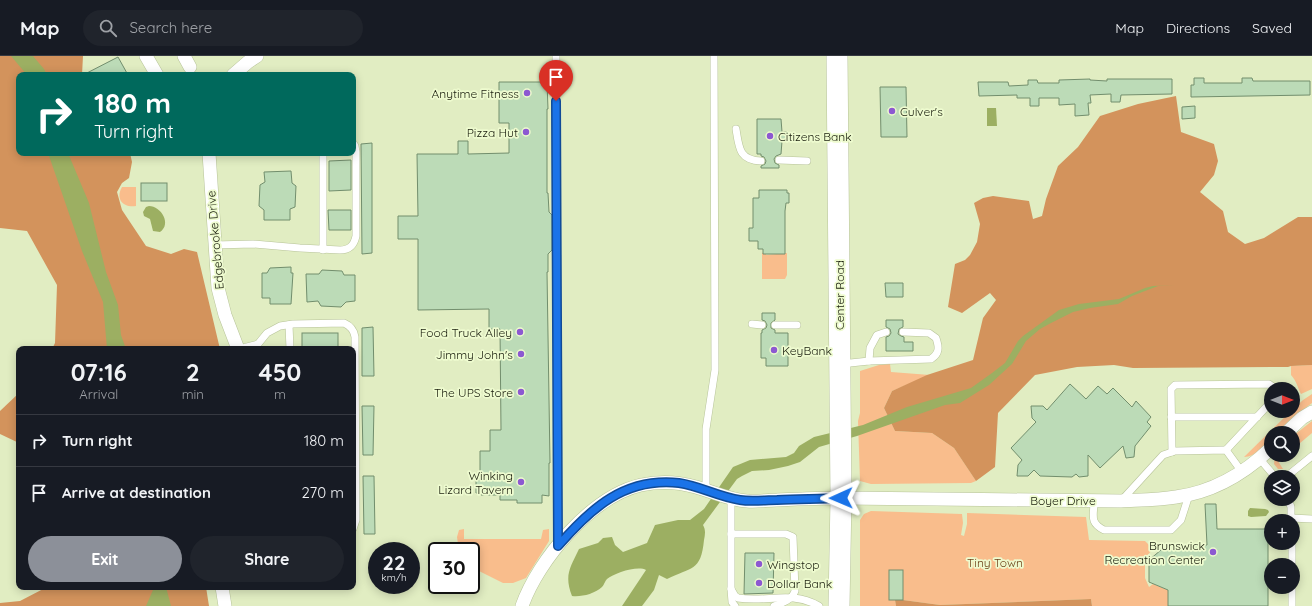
<!DOCTYPE html>
<meta charset="utf-8">
<style>
:root{--surface:#171b24;--page:#20242c;--text:#f1f3f6;--muted:#9ea1a6;--line:#363941;--accent:#8c9099}
body{margin:0;font-family:Quicksand,sans-serif;background:var(--page);color:var(--text);height:100vh;display:flex;flex-direction:column;font-size:15px;white-space:nowrap}
*{box-sizing:border-box;margin:0}
p{font-size:13px;color:var(--muted)}
.icon{flex:none;width:22px;height:22px;fill:none;stroke:currentColor;stroke-width:2;stroke-linecap:round;stroke-linejoin:round}
.map{position:relative;flex:1;overflow:hidden}
.side{position:absolute;left:16px;top:290px;width:340px;height:244px;display:flex;flex-direction:column;background:var(--surface);border-radius:8px;box-shadow:0 2px 10px #0003}
.side>*{flex:none}
.guide{position:absolute;left:16px;top:16px;width:340px;height:84px;border-radius:8px;box-shadow:0 2px 10px #0003;background:#00695c;color:#fff;overflow:hidden}
.needle{width:26px;rotate:90deg}
.buttons{position:absolute;left:1264px;top:326px;display:grid;gap:8px}
.buttons a{display:grid;place-items:center;width:36px;height:36px;border-radius:50%;background:var(--surface);box-shadow:0 2px 10px #0003;font-size:20px}
.speed{position:absolute;left:368px;top:486px;display:flex;gap:8px;font-size:20px;font-weight:700;text-align:center}
.speed>*{display:grid;place-content:center;width:52px;height:52px;border-radius:50%;background:var(--surface);box-shadow:0 2px 10px #0003;line-height:1}
.speed small{font-size:10px;font-weight:400}
.speed .limit{border:2px solid #111;border-radius:6px;background:#fff;color:#111}
.pin{position:absolute;display:grid;place-items:center;width:34px;height:34px;color:#fff;margin:-41px -17px;border-radius:50% 50% 50% 0;rotate:-45deg;box-shadow:0 0 4px #0007}
.pin .icon{rotate:45deg}
.me{position:absolute;width:44px;margin:-22px;rotate:269deg;stroke-linejoin:round;filter:drop-shadow(0 0 3px #0008)}
.turn{display:flex;align-items:center;gap:14px;height:84px;padding:0 12px;font-size:18px}
.turn .icon{width:52px;height:52px;stroke-width:2.5}
.turn b{display:block;font-size:28px;line-height:34px}
.eta{display:flex;justify-content:space-evenly;align-items:center;height:68px;text-align:center}
.eta b{font-size:24px;font-weight:700;line-height:28px}
.cta{display:flex;gap:8px;margin-top:auto;padding:8px 12px}
.cta a{flex:1;height:46px;border-radius:24px;background:var(--accent);color:#fff;font-size:16px;font-weight:700;line-height:46px;text-align:center}
.cta a+a{background:var(--page);color:var(--text)}
ul{padding:0;list-style:none}
li{display:flex;align-items:center;gap:12px;height:52px;padding:0 12px;border-top:1px solid var(--line)}
li div{flex:1}
li b{display:block;font-size:15px}
li em{font-style:normal}
header{display:flex;align-items:center;gap:24px;box-sizing:border-box;height:56px;padding:0 20px;background:var(--surface);border-bottom:1px solid var(--line)}
header strong{font-size:19px}
nav{display:flex;gap:22px;margin-inline-start:auto;font-size:14px}
.search{width:280px;height:36px;background:var(--page);display:flex;align-items:center;gap:10px;box-sizing:border-box;padding:0 14px;border-radius:22px;color:var(--muted);font-size:15px}
.map>svg:first-child{display:block}
.green{fill:#f9bd8c}
.forest{fill:#d3935c}
.water{fill:#9caf62}
.building{fill:#bcdbb7;stroke:#728e6d}
.lines{fill:none;stroke-linecap:round;stroke-linejoin:round}
.lane-casing{stroke:#b7c399;stroke-width:8}
.street-casing{stroke:#b7c399;stroke-width:14}
.primary-casing{stroke:#b7c399;stroke-width:22}
.lane{stroke:#fff;stroke-width:7}
.street{stroke:#fff;stroke-width:13}
.primary{stroke:#fff;stroke-width:21}
.route-casing{stroke:#114b97;stroke-width:10}
.route{stroke:#1a73e8;stroke-width:7}
.poi-dot{fill:#8c58d1;stroke:#eefbcf;stroke-width:1.5}
.labels{text-anchor:middle;dominant-baseline:central;stroke-width:3.5;stroke-linejoin:round;paint-order:stroke}
.poi-label{font-size:12px;fill:#1a1e0e;stroke:#eefbcf;text-anchor:end}
.street-label{font-size:12px;fill:#1a1e0e;stroke:#eefbcf}
.park-label{font-size:12px;fill:#6f441b;stroke:#eefbcf}
</style>
<header>
<strong>Map</strong>
<div class="search"><svg class="icon" aria-label="search" viewBox="0 0 24 24"><circle cx="10" cy="10" r="6"/><path d="M15 15l6 6"/></svg>Search here</div>
<nav><a>Map</a><a>Directions</a><a>Saved</a></nav>
</header>
<div class="map">
<svg width="1312" height="550" viewBox="0 0 1312 550">
<rect width="100%" height="100%" fill="#e1edc2"/>
<g class="green">
<path d="M122,131H136V150C123,152 115,143 122,131Z"/>
<path d="M766,193V199L787,197V219L785,223H762V197L764,196Z"/>
<path d="M890,308L891,316L930,319L892,335L884,352L895,375L932,377L954,392L976,425L971,427L871,428L860,425L858,365L860,357V315L879,309Z"/>
<path d="M1312,309V333L1301,338C1297,330 1297,326 1291,319V310Z"/>
<path d="M1312,338V347L1292,362L1276,377H1271V382C1264,390 1255,401 1244,401L1291,355H1293V353L1303,344Z"/>
<path d="M1312,365V377L1293,393V380Z"/>
<path d="M1275,399H1286L1278,405L1283,413H1278L1274,408Z"/>
<path d="M871,455L962,458L963,467L961,479L964,480L967,468V457L1086,461L1089,484L1145,485L1153,493L1145,502V522L1149,531L1153,528L1168,534V550H1092L1091,543L940,549L903,544L902,514L889,515V544H895L896,550H860V464L864,458Z"/>
<path d="M464,473V483H541L543,474L549,473V485L526,522L513,527H503L471,511V495H459L457,481L459,474Z"/>
</g>
<g class="forest">
<path d="M0,0H83L82,19H19V97H130L132,106L129,122L122,127L117,136L122,154L146,190L171,198L184,193L197,196L220,293H52L55,287L57,229L27,175L0,172Z"/>
<path d="M1176,40L1181,76L1214,88L1218,105L1214,119L1200,136L1223,155L1228,176L1245,188L1264,182L1298,161H1312V309L1291,310L1288,311L1133,312L1114,309L1077,311L1035,319L998,357L995,411L976,425L954,392L932,377L895,375L884,352L892,335L927,319L973,304L983,262L996,244L990,237L962,257L948,251L955,208L965,204L970,199L977,186L980,168L974,147L983,142L993,140L1029,145L1033,163L1042,160L1046,143L1058,110L1078,91L1100,60L1138,48Z"/>
<path d="M19,337V387L0,378V355Z"/>
<path d="M47,531H206L209,550H0V547L20,545Z"/>
<path d="M1091,543L1092,550H896L895,544H903L940,549Z"/>
</g>
<g class="water">
<path d="M11,0H33L44,13L47,19H27Z"/>
<path d="M987,52H996L997,70H987Z"/>
<path d="M48,97H68L89,147L106,216L118,249L121,279L126,293H107L103,246L82,195Z"/>
<path d="M149,150C161,150 172,168 160,176L153,175L150,163L144,160L143,156L146,151Z"/>
<path d="M1175,229L1158,230L1132,240L1118,248L1090,252L1073,256L1051,267L1040,273L1026,285L1012,308L989,329L960,347L945,349L857,380L819,391L800,406L788,410L769,414L752,415L742,420L737,423L703,469C706,474 705,479 704,484C701,516 691,511 667,523L659,519L654,534L642,550H622L646,514C638,509 614,517 607,523C605,525 604,529 602,531C594,538 582,541 572,540C564,519 570,512 579,493L598,487L603,482L612,481L615,489L623,496L647,487L655,469L678,464H690L704,453L733,411L750,404L786,401L794,397L799,390L814,381L863,369L907,351L971,332L992,317L1005,307L1018,285L1023,280L1059,254L1079,248L1119,243L1145,232L1153,230Z"/>
<path d="M1250,452L1265,453L1268,454L1269,456L1266,460L1251,461L1248,460V455Z"/>
<path d="M152,531H166L171,550H146L153,534Z"/>
</g>
<g class="building">
<path d="M118,1L128,19H83Z"/>
<path d="M1194,22H1204V27H1242V22H1252L1253,25H1310V39L1191,41V29H1194Z"/>
<path d="M1090,23V24L1107,25V23H1172V38L1121,39L1120,46H1111V38L1090,39L1091,47H1088L1089,59L1075,60V48L1059,49V42H1039V50H1030V42H1017V39L979,40L978,26H1008L1009,30L1028,29V24H1037L1038,27H1059V24Z"/>
<path d="M499,26H547L548,53H547V137H548L549,156L552,159V194L548,198V216H547L550,407H549V440L542,439V447H517V444H500V439H481V437H476V424H480V395H490V374H501L500,273H489V253L418,254V183H398V160H418L417,98H458V85H468V98L509,97V67H499Z"/>
<path d="M880,31H906L907,81H881Z"/>
<path d="M1195,50V62L1182,63V51Z"/>
<path d="M757,63H781L782,76H787V84L782,85L781,98L776,100L774,103L775,107L779,109V112H761V110L765,108L766,105L764,101L761,100V98H757Z"/>
<path d="M372,87V197L362,198L361,88Z"/>
<path d="M351,104V134L329,135V105Z"/>
<path d="M291,115L292,127L296,130L295,151L290,153V164H264V154L259,150L260,129L265,126L264,116Z"/>
<rect x="141" y="127" width="26" height="18"/>
<path d="M759,134H787V137H789V147H786L785,155V198H763V193H758V185H749V172H753V142H759Z"/>
<path d="M328,154H351V174H329Z"/>
<path d="M291,211V217H293L291,248H270V242H262V217H267L270,212Z"/>
<path d="M322,214L342,215L344,219H355V245L346,246L341,251L321,250L318,245L307,246L306,218H319Z"/>
<path d="M885,227H903V241H886Z"/>
<path d="M762,257H775V264L771,267V272L775,274V277H788V310H766V302H761V277H762V274L766,272L767,269L765,265L762,264Z"/>
<path d="M886,264H903V271L899,273L898,278L901,280L904,281V286H913V295H886V281L889,280L891,277L890,273L886,271Z"/>
<path d="M373,271L374,320H362V272Z"/>
<rect x="302" y="277" width="36" height="16"/>
<path d="M1070,328L1086,343L1098,330L1107,338L1113,332L1132,351L1136,345L1151,361L1147,366L1151,370L1135,390L1134,401L1126,402L1123,390L1100,412L1088,399V420L1079,421L1076,418L1072,421L1040,420L1034,414L1028,420H1017L1018,409L1022,404L1011,392L1036,366L1032,362L1031,350H1043L1047,354Z"/>
<path d="M362,350H374L373,399H363Z"/>
<path d="M363,420H374L375,478H364Z"/>
<path d="M1205,448H1216L1217,473H1268V550H1168V534L1149,526V504L1167,489H1207Z"/>
<path d="M745,497H774L773,537L744,538Z"/>
<rect x="889" y="514" width="14" height="30"/>
</g>
<g class="lines">
<defs>
<g id="lane">
<path d="M556,0L558,488"/>
<path d="M736,73C739,92 739,104 761,105"/>
<path d="M779,104L807,105"/>
<path d="M215,189L253,188L300,192L340,194C349,194 354,190 356,180V96L355,90L353,87"/>
<path d="M323,194V97"/>
<path d="M752,268L762,269"/>
<path d="M289,269L290,293"/>
<path d="M775,269H797"/>
<path d="M239,293L258,288L267,277L280,270L293,268L344,267C351,270 354,274 355,281L356,454V464L353,473"/>
<path d="M869,305L870,292L877,279L886,276"/>
<path d="M841,308L869,305L931,303C940,297 939,291 936,282L929,277L903,276"/>
<path d="M1171,361H1257"/>
<path d="M1226,394L1271,346"/>
<path d="M1172,396L1171,333L1175,329L1269,328L1276,333"/>
<path d="M1260,403L1275,421"/>
<path d="M1286,421L1312,400"/>
<path d="M706,434V373L715,314L714,0"/>
<path d="M731,443V533L732,546L735,550"/>
<path d="M1288,443L1291,451V465"/>
<path d="M1094,445C1094,460 1089,466 1104,474H1171L1181,464L1189,439"/>
<path d="M1121,445L1163,399L1175,395L1226,394L1242,416"/>
<path d="M1291,462L1312,463"/>
<path d="M731,478H786L793,481L795,535C792,544 782,547 774,550"/>
<path d="M1292,487V509"/>
<path d="M731,533L735,540L738,542C767,547 790,534 819,550"/>
<path d="M1292,550V531"/>
</g>
<g id="street">
<path d="M146,0L157,19"/>
<path d="M184,0L190,11"/>
<path d="M233,19L248,6L257,0"/>
<path d="M209,97L218,232L225,259L238,293"/>
<path d="M1286,377L1302,362L1312,356"/>
<path d="M222,531L225,550"/>
<path d="M522,550C538,504 592,440 641,429C659,425 679,426 696,431C714,436 729,444 747,445C757,446 767,444 777,444C799,443 821,442 843,442C936,443 1028,444 1121,445C1139,444 1158,444 1176,441C1213,436 1245,417 1271,392"/>
</g>
<path id="primary" d="M837,0L841,442L839,550"/>
</defs>
<use href="#lane" class="lane-casing"/>
<use href="#street" class="street-casing"/>
<use href="#primary" class="primary-casing"/>
<use href="#lane" class="lane"/>
<use href="#street" class="street"/>
<use href="#primary" class="primary"/>
</g>
<g class="lines">
<defs>
<path id="route" d="M556,45L558,490C591,452 625,421 679,427C700,430 719,441 740,444C752,446 765,444 777,444C798,443 819,443 841,442"/>
</defs>
<use href="#route" class="route-casing"/>
<use href="#route" class="route"/>
</g>
<g class="poi-dot">
<circle cx="527" cy="37" r="4"/>
<circle cx="892" cy="55" r="4"/>
<circle cx="526" cy="76" r="4"/>
<circle cx="770" cy="80" r="4"/>
<circle cx="520" cy="276" r="4"/>
<circle cx="774" cy="294" r="4"/>
<circle cx="521" cy="298" r="4"/>
<circle cx="521" cy="336" r="4"/>
<circle cx="521" cy="426" r="4"/>
<circle cx="1213" cy="496" r="4"/>
<circle cx="759" cy="508" r="4"/>
<circle cx="759" cy="527" r="4"/>
</g>
<g class="labels">
<g class="poi-label">
<text x="519" y="37">Anytime Fitness</text>
<text x="900" y="55" text-anchor="start">Culver's</text>
<text x="518" y="76">Pizza Hut</text>
<text x="778" y="80" text-anchor="start">Citizens Bank</text>
<text x="512" y="276">Food Truck Alley</text>
<text x="782" y="294" text-anchor="start">KeyBank</text>
<text x="513" y="298">Jimmy John's</text>
<text x="513" y="336">The UPS Store</text>
<text x="513" y="419">Winking<tspan x="513" dy="14">Lizard Tavern</tspan></text>
<text x="1205" y="489">Brunswick<tspan x="1205" dy="14">Recreation Center</tspan></text>
<text x="767" y="508" text-anchor="start">Wingstop</text>
<text x="767" y="527" text-anchor="start">Dollar Bank</text>
</g>
<g class="street-label">
<text transform="translate(215 184) rotate(-95)">Edgebrooke Drive</text>
<text transform="translate(839 239) rotate(-90)">Center Road</text>
<text x="1063" y="444">Boyer Drive</text>
</g>
<g class="park-label">
<text x="995" y="506">Tiny Town</text>
</g>
</g>
</svg>
<div class="buttons">
<a><svg class="needle" viewBox="-14 -14 28 28"><path d="M0-13l5 13h-10z" fill="#e53935"/><path d="M0 13l5-13h-10z" fill="#9ea1a6"/></svg></a>
<a><svg class="icon" aria-label="search" viewBox="0 0 24 24"><circle cx="10" cy="10" r="6"/><path d="M15 15l6 6"/></svg></a>
<a><svg class="icon" aria-label="layers" viewBox="0 0 24 24"><path d="M12 4l9 5-9 5-9-5zM3 14l9 5 9-5"/></svg></a>
<a>+</a>
<a>−</a>
</div>
<div class="speed"><div>22<small>km/h</small></div><div class="limit">30</div></div>
<div class="pin" style="left:556px;top:45px;background:#d93025"><svg class="icon" aria-label="arrive" viewBox="0 0 24 24"><path d="M6 21V4h12l-3 4 3 4H6"/></svg></div>
<svg class="me" style="left:841px;top:442px" viewBox="-20 -20 40 40"><path d="M0-17L14 15 0 8-14 15z" fill="#1a73e8" stroke="#fff" stroke-width="4"/></svg>
<div class="guide">
<div class="turn"><svg class="icon" aria-label="right" viewBox="0 0 24 24"><path d="M7 20v-9h11M14 6l5 5-5 5"/></svg><div><b>180 m</b>Turn right</div></div>
</div>
<section class="side">
<div class="eta">
<div><b>07:16</b><p>Arrival</p></div>
<div><b>2</b><p>min</p></div>
<div><b>450</b><p>m</p></div>
</div>
<ul>
<li><svg class="icon" aria-label="right" viewBox="0 0 24 24"><path d="M7 20v-9h11M14 6l5 5-5 5"/></svg><div><b>Turn right</b></div><em>180 m</em></li>
<li><svg class="icon" aria-label="arrive" viewBox="0 0 24 24"><path d="M6 21V4h12l-3 4 3 4H6"/></svg><div><b>Arrive at destination</b></div><em>270 m</em></li>
</ul>
<div class="cta"><a>Exit</a><a>Share</a></div>
</section>
</div>
